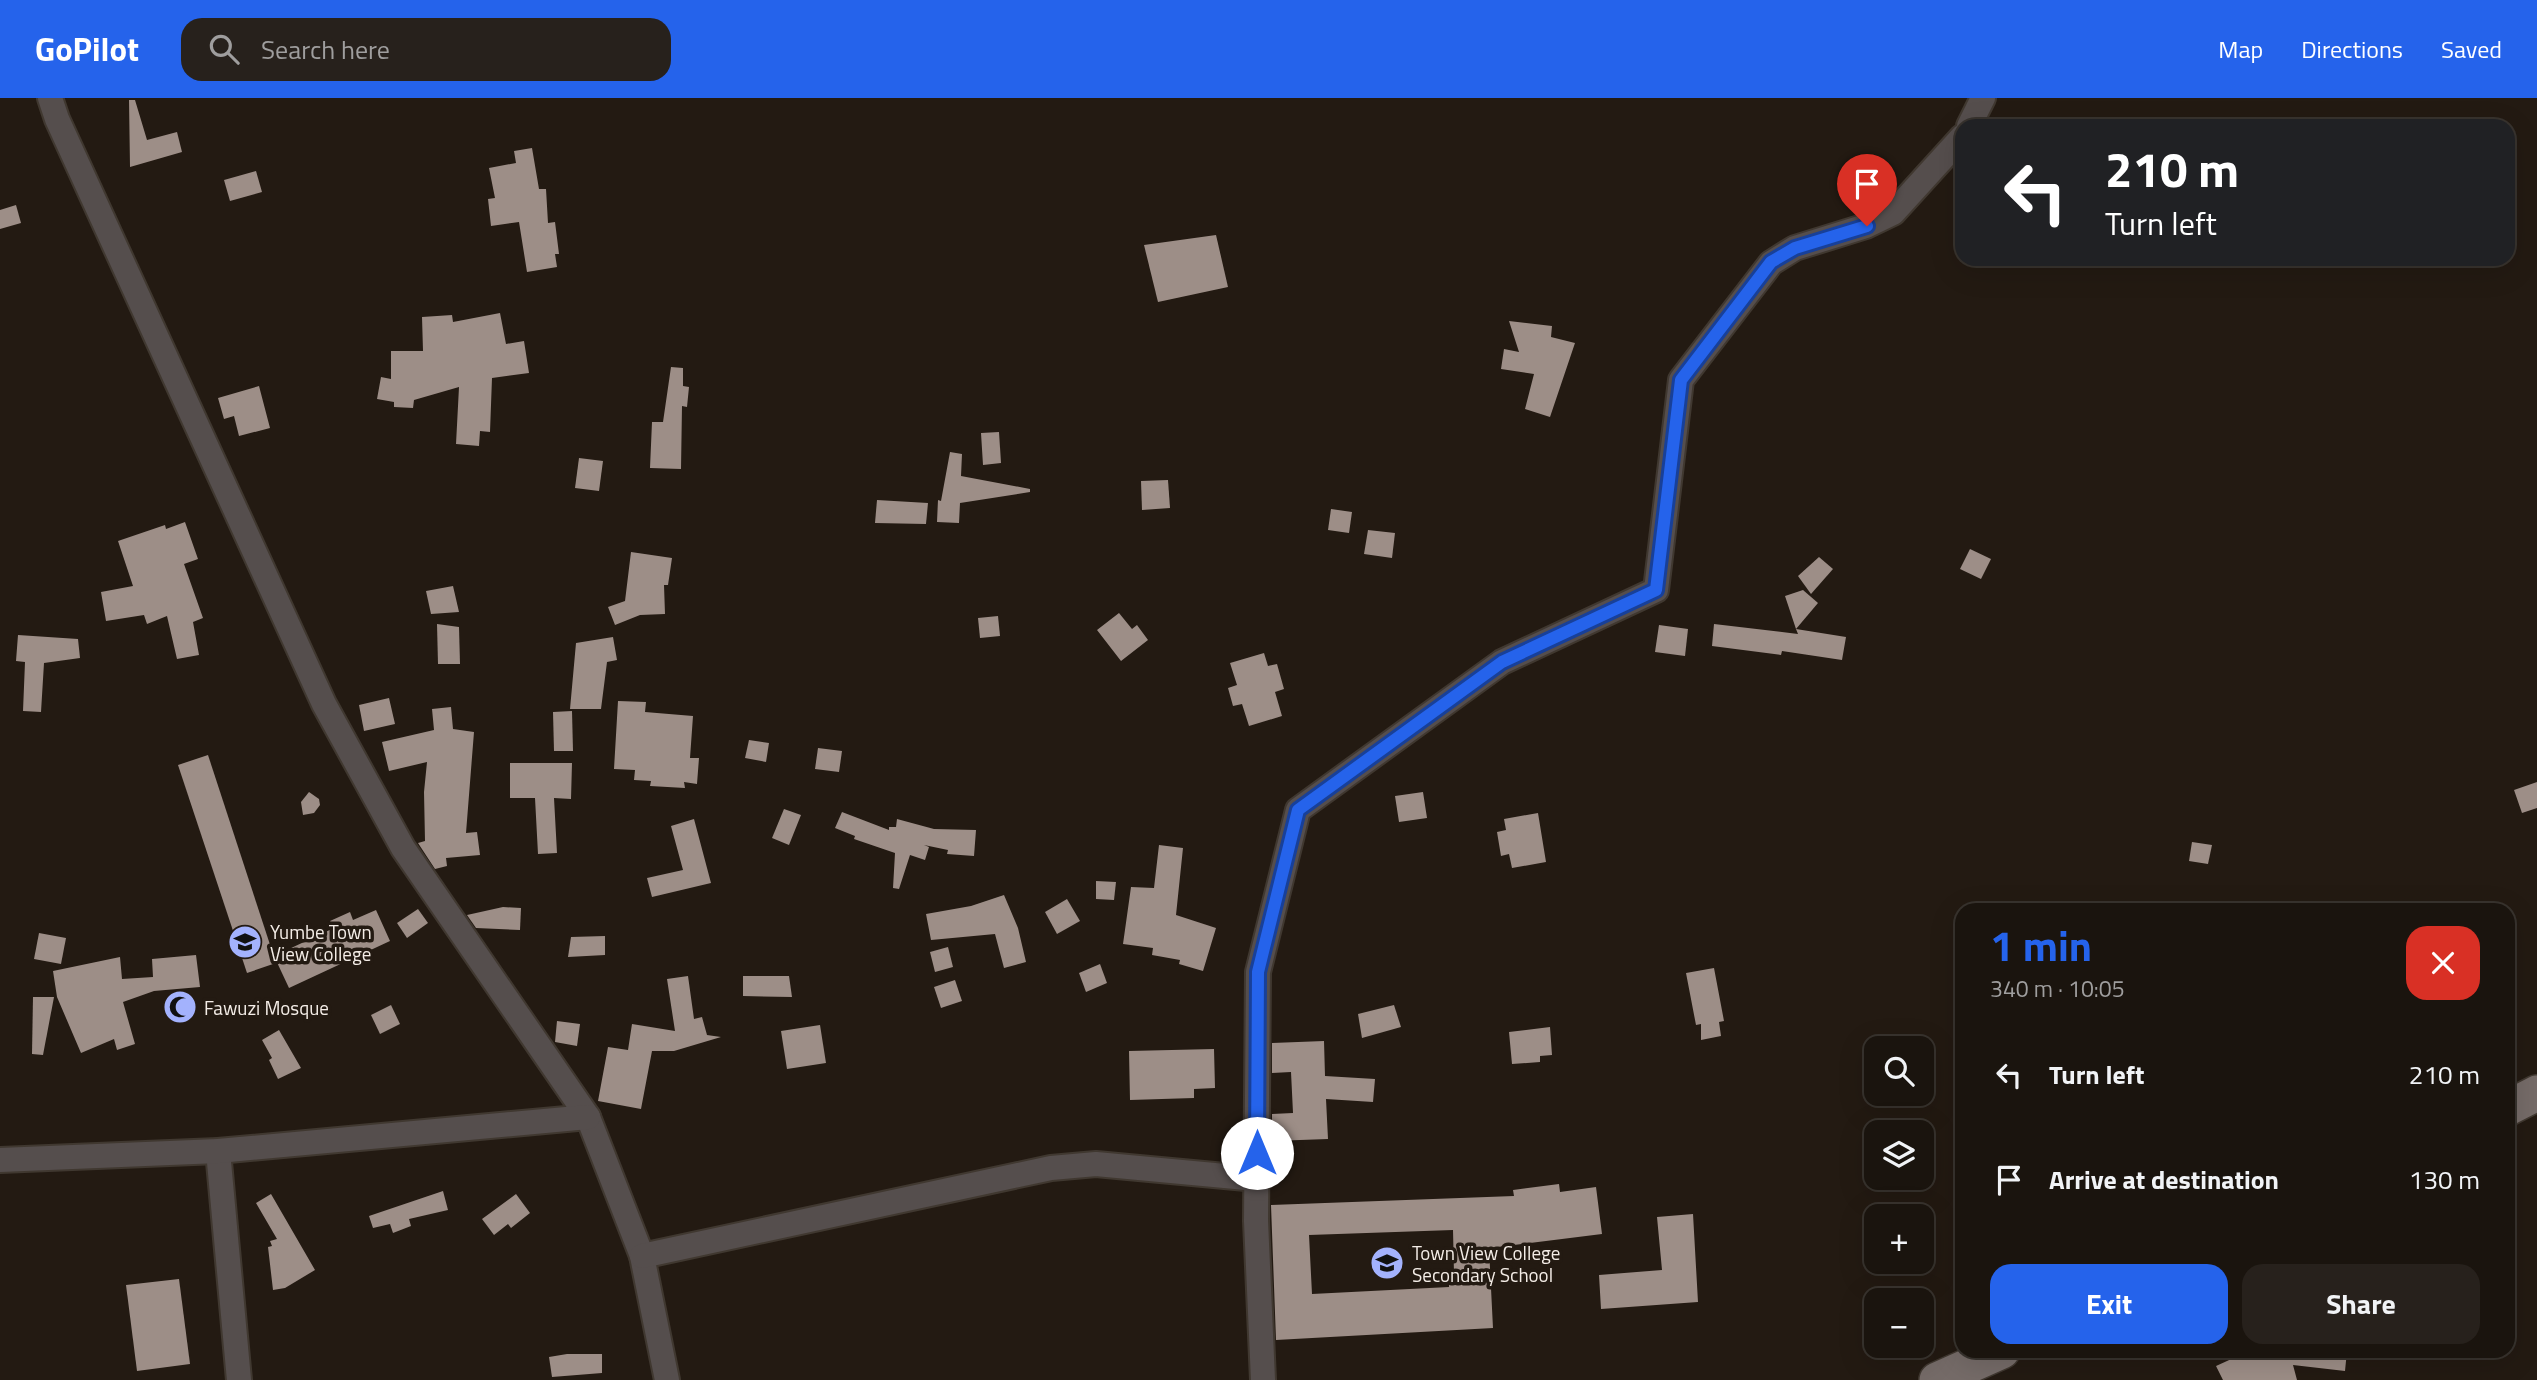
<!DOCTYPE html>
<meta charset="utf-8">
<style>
:root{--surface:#1a140e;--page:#27211c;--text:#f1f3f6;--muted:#9f9e9e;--line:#38332e;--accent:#2563eb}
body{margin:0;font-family:"Titillium Web",sans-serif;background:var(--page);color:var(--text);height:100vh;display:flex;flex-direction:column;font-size:26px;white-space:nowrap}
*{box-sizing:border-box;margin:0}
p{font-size:23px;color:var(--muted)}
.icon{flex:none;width:38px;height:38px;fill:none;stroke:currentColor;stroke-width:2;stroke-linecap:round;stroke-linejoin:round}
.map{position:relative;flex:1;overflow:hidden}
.side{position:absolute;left:1955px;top:805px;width:560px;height:455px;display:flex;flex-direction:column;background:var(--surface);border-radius:21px;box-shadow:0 7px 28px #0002,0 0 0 2px var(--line)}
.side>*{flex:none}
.hud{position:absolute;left:1955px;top:21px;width:560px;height:147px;border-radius:21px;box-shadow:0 7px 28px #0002,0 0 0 2px var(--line);background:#202124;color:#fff;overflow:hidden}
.controls{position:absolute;left:1864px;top:938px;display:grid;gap:14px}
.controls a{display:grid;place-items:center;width:70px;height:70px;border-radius:14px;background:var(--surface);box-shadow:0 7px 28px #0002,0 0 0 2px var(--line);font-size:35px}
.pin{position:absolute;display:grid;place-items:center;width:60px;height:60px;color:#fff;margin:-72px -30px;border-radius:50% 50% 50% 0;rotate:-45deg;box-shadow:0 0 7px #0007}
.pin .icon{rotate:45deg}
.me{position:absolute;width:77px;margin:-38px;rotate:0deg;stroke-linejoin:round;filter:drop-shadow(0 0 5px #0008)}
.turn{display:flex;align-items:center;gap:24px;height:147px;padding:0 35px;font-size:32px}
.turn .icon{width:91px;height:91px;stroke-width:2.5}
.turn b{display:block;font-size:49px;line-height:60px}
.round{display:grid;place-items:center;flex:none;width:74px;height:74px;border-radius:21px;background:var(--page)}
.overview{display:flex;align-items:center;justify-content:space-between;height:119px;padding:0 35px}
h1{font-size:42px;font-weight:700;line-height:52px;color:var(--accent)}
.cta{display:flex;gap:14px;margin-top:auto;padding:14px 35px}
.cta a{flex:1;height:80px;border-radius:21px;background:var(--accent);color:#fff;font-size:28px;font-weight:700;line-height:80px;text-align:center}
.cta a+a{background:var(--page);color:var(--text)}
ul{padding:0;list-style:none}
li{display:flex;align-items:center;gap:21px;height:105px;padding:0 35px}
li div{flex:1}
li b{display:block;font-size:26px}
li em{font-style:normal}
header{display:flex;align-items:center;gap:42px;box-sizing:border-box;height:98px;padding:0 35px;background:var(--accent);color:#fff}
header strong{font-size:33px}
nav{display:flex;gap:38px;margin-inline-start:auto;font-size:24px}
.search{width:490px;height:63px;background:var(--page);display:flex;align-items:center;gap:18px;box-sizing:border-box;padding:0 24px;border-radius:21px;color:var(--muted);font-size:26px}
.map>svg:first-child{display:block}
.building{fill:#9d8e87;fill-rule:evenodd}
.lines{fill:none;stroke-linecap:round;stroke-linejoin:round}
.minor-casing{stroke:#403830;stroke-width:28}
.secondary-casing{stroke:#403830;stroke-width:38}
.minor{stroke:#554e4d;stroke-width:24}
.secondary{stroke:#756b68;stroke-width:35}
.route-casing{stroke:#184099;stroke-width:18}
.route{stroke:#2563eb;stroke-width:12}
.labels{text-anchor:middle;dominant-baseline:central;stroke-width:7;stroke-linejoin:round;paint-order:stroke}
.poi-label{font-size:19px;fill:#f4ede7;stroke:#231a12;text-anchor:start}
</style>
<header>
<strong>GoPilot</strong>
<div class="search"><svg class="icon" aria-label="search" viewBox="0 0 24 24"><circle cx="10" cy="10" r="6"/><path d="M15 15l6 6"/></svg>Search here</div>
<nav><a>Map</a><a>Directions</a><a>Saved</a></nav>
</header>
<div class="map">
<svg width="2537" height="1282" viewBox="0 0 2537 1282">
<rect width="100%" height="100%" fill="#231a12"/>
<g class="building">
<path d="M129,2H135L147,42L177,34L182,54L130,69Z"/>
<path d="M532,50L539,91H546L548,125L555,124L559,156H555L557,169L527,174L519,124L491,128L488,101L495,100L489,70L516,65L514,53Z"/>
<path d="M256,73L262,94L230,103L224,82Z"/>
<path d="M16,107L21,125L0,131V112Z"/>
<path d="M1216,137L1228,189L1158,204L1144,147Z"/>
<path d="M500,215L506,246L524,243L529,275L492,280L490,334L480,333L479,348L456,346L459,289L414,302L413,310L394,309V304L377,301L381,279L391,281V253H423L422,219L452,217L453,224Z"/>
<path d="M1509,223L1552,228L1551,239L1575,245L1550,319L1525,311L1534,276L1501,271L1504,251L1519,254Z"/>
<path d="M671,269L683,270V288L689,289L687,309L682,308L681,371L650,370L652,324H663Z"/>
<path d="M259,288L270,330L239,338L234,318L224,321L218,300Z"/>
<path d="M999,334L1001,365L983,367L981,335Z"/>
<path d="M950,354L962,356L961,378L1030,391V394L960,405L959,425L937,424L938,402L941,403Z"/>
<path d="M579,360L603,363L599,393L575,390Z"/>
<path d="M1168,382L1170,410L1142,412L1141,383Z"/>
<path d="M877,402L928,405L926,426L875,425Z"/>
<path d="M1331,411L1352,414L1349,435L1328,432Z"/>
<path d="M185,424L198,461L184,466L203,520L193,524L199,557L177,561L167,518L147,526L144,517L106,523L101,494L133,488L118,443L165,427L166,431Z"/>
<path d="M1368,432L1395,435L1392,460L1364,456Z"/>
<path d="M1970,451L1991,461L1981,481L1960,471Z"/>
<path d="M631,454L672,460L668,487H664L665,516L640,517L615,527L608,509L625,503Z"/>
<path d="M1819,459L1833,471L1811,496L1798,478Z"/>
<path d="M453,488L459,514L431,516L426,493Z"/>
<path d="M1803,492L1818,505L1796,531L1785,498Z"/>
<path d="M1119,515L1132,531L1137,527L1148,542L1121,563L1097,532Z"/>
<path d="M998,518L1000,538L980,540L978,520Z"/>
<path d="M437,526L459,529L460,566H438Z"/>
<path d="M1714,526L1798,536L1796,531L1846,539L1842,562L1782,553L1781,557L1712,548Z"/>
<path d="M1659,527L1688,531L1685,558L1655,554Z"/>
<path d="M18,537L78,541L80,560L44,565L41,614L23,613L25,564L16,563Z"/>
<path d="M613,539L617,562L607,564L601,611H570L576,545Z"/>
<path d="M1264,555L1268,568L1277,566L1284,591L1275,594L1282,618L1249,628L1242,606L1233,608L1228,590L1237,587L1230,565Z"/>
<path d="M389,600L395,626L364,633L359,607Z"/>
<path d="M618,603L646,604L645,614L693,618L690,660H699L697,686L684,684L685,690L650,688L651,683L634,682L635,672L614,671Z"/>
<path d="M451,609L453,631L474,634L466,735L477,734L480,757L446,760L447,768L435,771L418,745L425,743L424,694L427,664L389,673L382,644L434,632L432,611Z"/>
<path d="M572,613L573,653H554L553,614Z"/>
<path d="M749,642L769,645L766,664L745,660Z"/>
<path d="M818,650L842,653L839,674L815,671Z"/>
<path d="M208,657L276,865L247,875L178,667Z"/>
<path d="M510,665H572L571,701L554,700L557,755L538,756L535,700H510Z"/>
<path d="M2537,684V710L2522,715L2514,692Z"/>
<path d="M309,694L319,701L320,707L314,715L303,717L301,704Z"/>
<path d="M1423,694L1427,720L1399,724L1395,698Z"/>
<path d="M784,711L801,717L789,747L772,740Z"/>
<path d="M842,714L889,732V729H896L897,721L934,731L976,732L974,758L947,756L948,752L924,747L929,749L925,762L910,757L899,791L893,790L895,755L854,741L855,738L835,730Z"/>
<path d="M1538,715L1546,764L1512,770L1509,756L1501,758L1497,734L1506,732L1504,721Z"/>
<path d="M694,721L711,785L652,799L647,780L683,772L671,728Z"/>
<path d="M2192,744L2212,747L2208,766L2189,763Z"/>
<path d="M1159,747L1183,750L1176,817L1216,830L1203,873L1179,866L1180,862L1152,857L1153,850L1123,846L1131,789L1154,790Z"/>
<path d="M1096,783L1116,784L1114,802L1096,801Z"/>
<path d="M1004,797L1018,830L1026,864L1004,870L995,836L931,842L926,816L971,808Z"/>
<path d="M1067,801L1080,823L1057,836L1045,814Z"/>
<path d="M503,809L521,810L520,832L476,830L467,817Z"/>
<path d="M418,811L428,825L407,840L397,825Z"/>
<path d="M376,812L390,843L289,890L274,858L334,830L330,823L350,814L353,822Z"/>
<path d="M39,835L66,840L61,866L34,861Z"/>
<path d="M605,838V857L568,859L571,839Z"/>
<path d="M948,849L953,869L935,874L930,854Z"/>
<path d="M196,857L200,889L154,893L123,904L135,946L117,952L114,941L81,955L57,899L53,873L120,859L122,881L153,879L152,861Z"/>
<path d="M1100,866L1107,885L1086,894L1079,875Z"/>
<path d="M1714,870L1724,923L1719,924L1721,938L1701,942V926L1696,927L1686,875Z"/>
<path d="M688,878L694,921L702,919L707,937L721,939L674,953H652L641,1011L598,1003L608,949L628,952L632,926L675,933L667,881Z"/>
<path d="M743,878H789L792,899L743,898Z"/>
<path d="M955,882L962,903L941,910L934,889Z"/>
<path d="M33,899H54L43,957L32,956Z"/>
<path d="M391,907L400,926L380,936L371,917Z"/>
<path d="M1394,907L1401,929L1362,940L1358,916Z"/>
<path d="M557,923L580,926L577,948L555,944Z"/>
<path d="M820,927L826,965L787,971L781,933Z"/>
<path d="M1550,929L1552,957L1540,958V964L1512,966L1509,934Z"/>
<path d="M279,932L301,970L278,981L269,962L272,960L262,942Z"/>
<path d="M1324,943L1325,978L1375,981L1373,1004L1326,1001L1328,1041L1272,1043V1016L1293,1015L1291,974L1272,975V945Z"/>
<path d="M1214,951L1215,990L1194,991V1000L1130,1002L1129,953Z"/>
<path d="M1559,1086L1560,1094L1596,1089L1602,1136L1489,1150L1493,1230L1276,1242L1271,1107L1514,1098L1513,1092ZM1453,1132L1454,1176H1449V1189L1312,1196L1309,1137Z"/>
<path d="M443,1093L448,1112L409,1121L411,1128L393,1135L390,1126L373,1130L369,1118Z"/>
<path d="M271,1096L315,1172L285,1190L273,1192L268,1149L272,1148L270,1143L277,1141L256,1105Z"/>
<path d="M516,1096L530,1115L511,1130L508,1126L494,1137L482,1121Z"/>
<path d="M1693,1116L1698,1204L1601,1211L1599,1177L1662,1172L1657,1119Z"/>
<path d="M179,1181L190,1266L137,1273L126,1187Z"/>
<path d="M2249,1253H2347L2345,1273L2293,1267L2297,1282H2223L2216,1268Z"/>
<path d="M567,1256H602V1275L552,1279L549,1259Z"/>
</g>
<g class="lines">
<defs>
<g id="minor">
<path d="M50,0L57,21L324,606L403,750L588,1019L642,1158L667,1282"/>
<path d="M1969,28L1983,0"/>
<path d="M218,1053L239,1282"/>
<path d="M0,1062L218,1053L588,1019"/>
<path d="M642,1158L1051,1070L1096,1066L1257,1081"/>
<path d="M1263,1282L1256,1123L1258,874L1298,712L1502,564L1656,492L1681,282L1771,165L1795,150L1866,128L1893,115L1962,39"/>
</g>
<g id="secondary">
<path d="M2508,1010L2537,995"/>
<path d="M1937,1282L2002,1253"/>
</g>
</defs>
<use href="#minor" class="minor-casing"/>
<use href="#secondary" class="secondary-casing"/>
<use href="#minor" class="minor"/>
<use href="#secondary" class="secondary"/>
</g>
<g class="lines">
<defs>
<path id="route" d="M1257,1055L1258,874L1298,712L1502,564L1656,492L1681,282L1771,164L1795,150L1867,128"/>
</defs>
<use href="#route" class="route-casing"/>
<use href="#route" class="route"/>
</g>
<defs>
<symbol id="school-disc" viewBox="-11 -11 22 22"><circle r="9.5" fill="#a3b2fd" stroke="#231a12"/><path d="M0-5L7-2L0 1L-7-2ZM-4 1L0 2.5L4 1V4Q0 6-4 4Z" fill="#111"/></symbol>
<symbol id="mosque-disc" viewBox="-11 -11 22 22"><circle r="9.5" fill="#a3b2fd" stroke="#231a12"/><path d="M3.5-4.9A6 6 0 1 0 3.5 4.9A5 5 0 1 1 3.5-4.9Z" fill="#111"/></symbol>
</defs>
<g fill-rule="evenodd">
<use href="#school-disc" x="226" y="825" width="38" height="38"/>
<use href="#mosque-disc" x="161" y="890" width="38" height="38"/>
<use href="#school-disc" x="1368" y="1146" width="38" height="38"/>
</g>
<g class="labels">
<g class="poi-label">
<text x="270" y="833">Yumbe Town<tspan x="270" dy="22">View College</tspan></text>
<text x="204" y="909">Fawuzi Mosque</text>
<text x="1412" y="1154">Town View College<tspan x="1412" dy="22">Secondary School</tspan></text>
</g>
</g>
</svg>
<div class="controls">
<a><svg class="icon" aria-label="search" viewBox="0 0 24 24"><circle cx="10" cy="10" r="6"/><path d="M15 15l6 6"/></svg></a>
<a><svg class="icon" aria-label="layers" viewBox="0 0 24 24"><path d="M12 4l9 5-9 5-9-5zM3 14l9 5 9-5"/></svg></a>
<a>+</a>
<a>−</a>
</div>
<div class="pin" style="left:1867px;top:128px;background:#d93025"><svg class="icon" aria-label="arrive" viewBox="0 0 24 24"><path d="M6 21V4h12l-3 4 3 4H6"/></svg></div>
<svg class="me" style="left:1257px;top:1055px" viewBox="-20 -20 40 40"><circle r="19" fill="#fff"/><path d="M0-13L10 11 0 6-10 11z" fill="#2563eb"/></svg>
<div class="hud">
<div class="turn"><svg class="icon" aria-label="left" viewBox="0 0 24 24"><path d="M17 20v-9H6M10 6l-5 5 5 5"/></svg><div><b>210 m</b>Turn left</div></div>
</div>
<section class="side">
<div class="overview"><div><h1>1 min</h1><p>340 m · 10:05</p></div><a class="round" style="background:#d93025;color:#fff"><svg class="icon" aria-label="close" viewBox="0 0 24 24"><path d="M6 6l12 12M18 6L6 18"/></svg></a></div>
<ul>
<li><svg class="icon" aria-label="left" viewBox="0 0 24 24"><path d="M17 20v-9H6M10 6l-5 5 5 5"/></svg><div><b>Turn left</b></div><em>210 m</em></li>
<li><svg class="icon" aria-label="arrive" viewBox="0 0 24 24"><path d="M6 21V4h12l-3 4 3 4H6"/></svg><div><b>Arrive at destination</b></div><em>130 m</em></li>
</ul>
<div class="cta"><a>Exit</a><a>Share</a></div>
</section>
</div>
